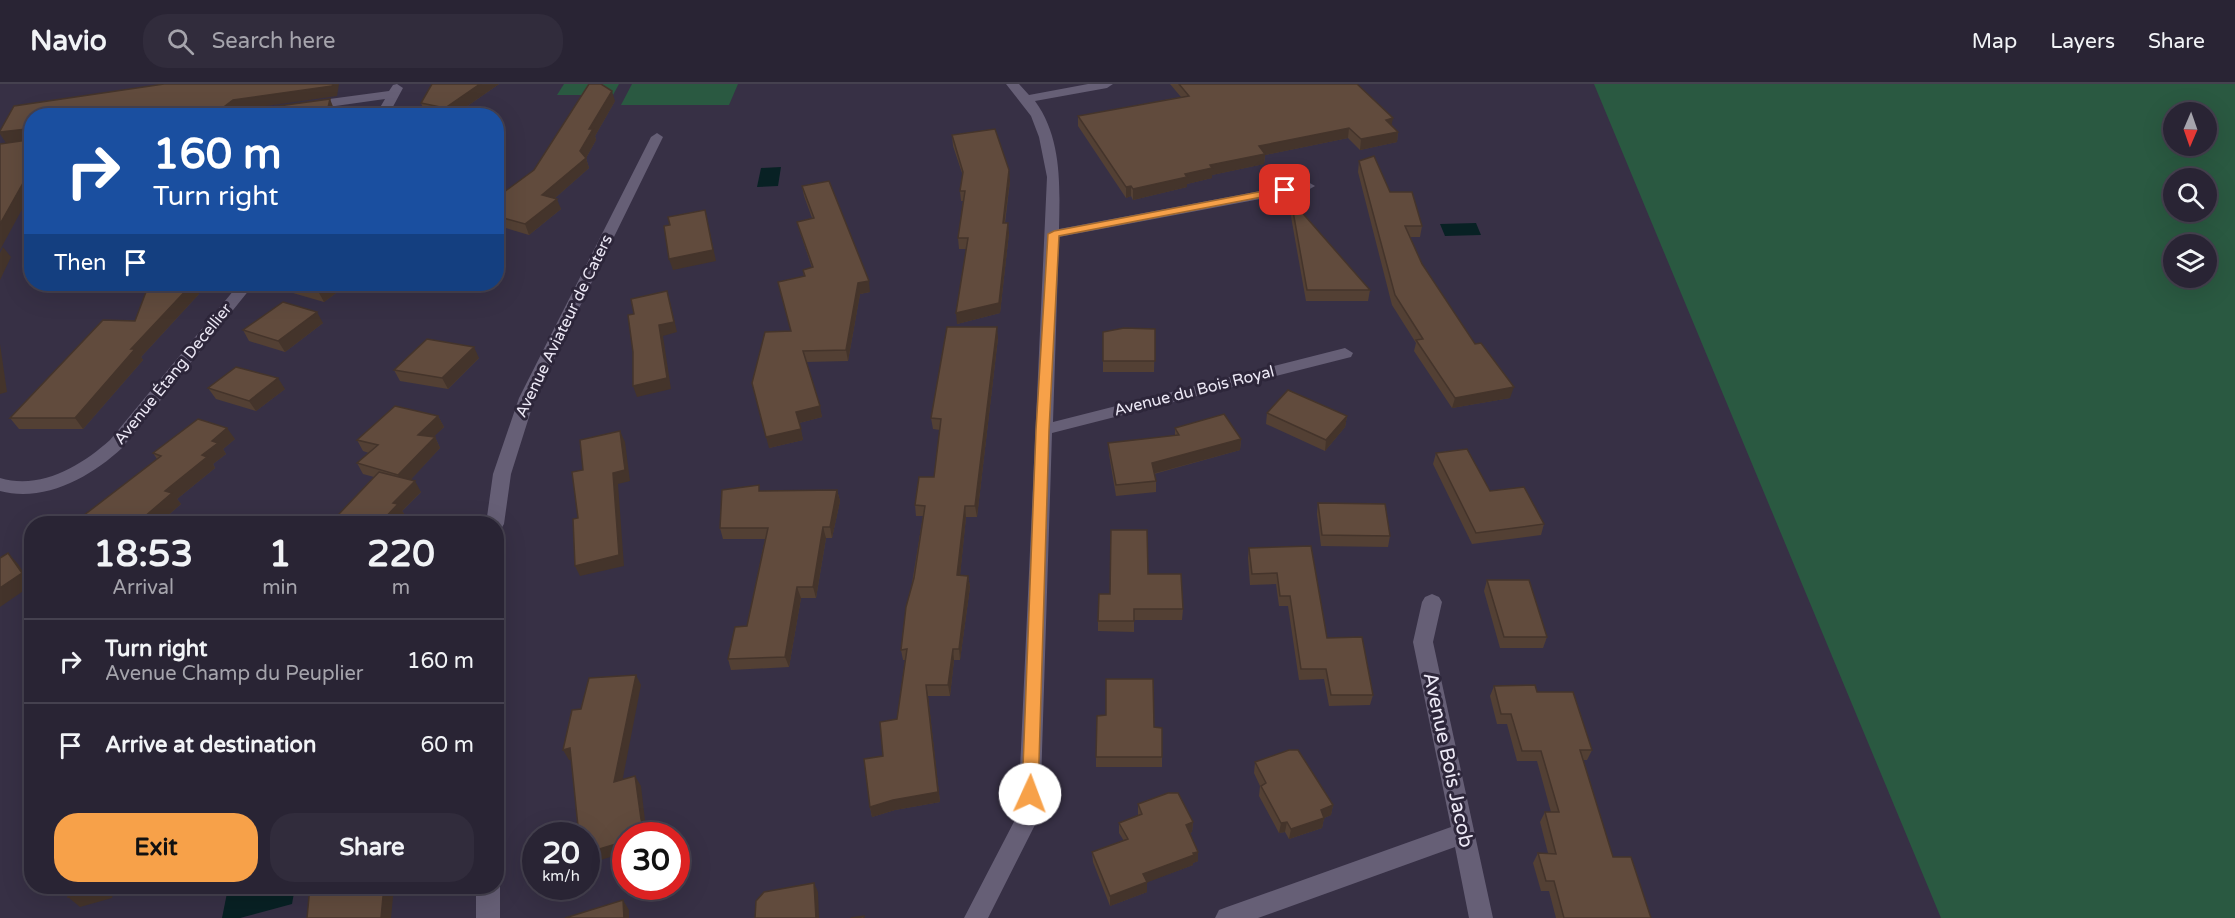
<!DOCTYPE html>
<meta charset="utf-8">
<style>
:root{--surface:#292434;--page:#312c3c;--text:#f1f3f6;--muted:#a5a4ac;--line:#45414f;--accent:#f7a149}
body{margin:0;font-family:"Varela Round",sans-serif;background:var(--page);color:var(--text);height:100vh;display:flex;flex-direction:column;font-size:22px;white-space:nowrap}
*{box-sizing:border-box;margin:0}
p{font-size:20px;color:var(--muted)}
.icon{flex:none;width:33px;height:33px;fill:none;stroke:currentColor;stroke-width:2;stroke-linecap:round;stroke-linejoin:round}
.map{position:relative;flex:1;overflow:hidden}
.drawer{position:absolute;left:24px;top:432px;width:480px;height:378px;display:flex;flex-direction:column;background:var(--surface);border-radius:24px;box-shadow:0 6px 24px #0002,0 0 0 2px var(--line)}
.drawer>*{flex:none}
.hud{position:absolute;left:24px;top:24px;width:480px;height:183px;border-radius:24px;box-shadow:0 6px 24px #0002,0 0 0 2px var(--line);background:#1a4fa0;color:#fff;overflow:hidden}
.needle{width:39px;rotate:182deg}
.controls{position:absolute;left:2163px;top:18px;display:grid;gap:12px}
.controls a{display:grid;place-items:center;width:54px;height:54px;border-radius:50%;background:var(--surface);box-shadow:0 6px 24px #0002,0 0 0 2px var(--line);font-size:30px}
.speed{position:absolute;left:522px;top:738px;display:flex;gap:12px;font-size:30px;font-weight:700;text-align:center}
.speed>*{display:grid;place-content:center;width:78px;height:78px;border-radius:50%;background:var(--surface);box-shadow:0 6px 24px #0002,0 0 0 2px var(--line);line-height:1}
.speed small{font-size:15px;font-weight:400}
.speed .limit{border:9px solid #d22;background:#fff;color:#111}
.pin{position:absolute;display:grid;place-items:center;width:51px;height:51px;color:#fff;margin:-26px;border-radius:12px;box-shadow:0 3px 9px #0006}
.me{position:absolute;width:66px;margin:-33px;rotate:2deg;stroke-linejoin:round;filter:drop-shadow(0 0 4px #0008)}
.turn{display:flex;align-items:center;gap:21px;height:126px;padding:0 30px;font-size:27px}
.turn .icon{width:78px;height:78px;stroke-width:2.5}
.turn b{display:block;font-size:42px;line-height:51px}
.then{display:flex;align-items:center;height:57px;padding:0 30px;background:#0003;gap:12px;font-size:22px}
.eta{display:flex;justify-content:space-evenly;align-items:center;height:102px;text-align:center}
.eta b{font-size:36px;font-weight:700;line-height:42px}
.cta{display:flex;gap:12px;margin-top:auto;padding:12px 30px}
.cta a{flex:1;height:69px;border-radius:24px;background:var(--accent);color:#111;font-size:24px;font-weight:700;line-height:69px;text-align:center}
.cta a+a{background:var(--page);color:var(--text)}
ul{padding:0;list-style:none}
li{display:flex;align-items:center;gap:18px;height:84px;padding:0 30px;border-top:2px solid var(--line)}
li div{flex:1}
li b{display:block;font-size:22px}
li em{font-style:normal}
header{display:flex;align-items:center;gap:36px;box-sizing:border-box;height:84px;padding:0 30px;background:var(--surface);border-bottom:2px solid var(--line)}
header strong{font-size:28px}
nav{display:flex;gap:33px;margin-inline-start:auto;font-size:21px}
.search{width:420px;height:54px;background:var(--page);display:flex;align-items:center;gap:15px;box-sizing:border-box;padding:0 21px;border-radius:24px;color:var(--muted);font-size:22px}
.map>svg:first-child{display:block}
.green{fill:#2a5941;fill-rule:evenodd}
.water{fill:#082124}
.lines{fill:none;stroke-linecap:round;stroke-linejoin:round}
.minor{fill:#665f76;fill-rule:evenodd}
.wall{fill:#534034}
.shaded-wall{fill:#44342b}
.building{fill:#614b3d;stroke:#44342b;stroke-width:1.5}
.route{fill:#f7a149;stroke:#a1692f;stroke-width:1.5}
.labels{text-anchor:middle;dominant-baseline:central;stroke-width:6;stroke-linejoin:round;paint-order:stroke}
.street-label{font-size:16px;fill:#ece8f5;stroke:#2d263a}
.near-street-label{font-size:20px;fill:#ece8f5;stroke:#2d263a}
</style>
<header>
<strong>Navio</strong>
<div class="search"><svg class="icon" aria-label="search" viewBox="0 0 24 24"><circle cx="10" cy="10" r="6"/><path d="M15 15l6 6"/></svg>Search here</div>
<nav><a>Map</a><a>Layers</a><a>Share</a></nav>
</header>
<div class="map">
<svg width="2235" height="834" viewBox="0 0 2235 834">
<rect width="100%" height="100%" fill="#373045"/>
<g class="green">
<path d="M564,0H619L613,11H557Z"/>
<path d="M632,0H738L729,21H621Z"/>
<path d="M1594,0H2235V834H1941ZM2174,28H2206V62H2174ZM2174,94H2206V128H2174ZM2174,160H2206V194H2174Z"/>
</g>
<g class="water">
<path d="M781,83L778,102L757,103L761,84Z"/>
<path d="M1476,139L1481,151L1445,152L1440,140Z"/>
<path d="M232,802H295V803L292,820L240,834H222L228,804Z"/>
</g>
<g class="lines">
<g class="minor">
<path d="M397,0L403,4L388,32H375L385,15L307,26L301,22L307,18L389,7L393,1Z"/>
<path d="M1006,0H1019L1029,11L1088,0H1113L1107,4L1035,17C1062,54 1060,101 1059,145L1308,98L1315,102L1308,106L1059,153L1053,338L1345,264L1353,269L1351,273L1052,349L1040,731L988,834H964L1018,730L1047,93L1039,53L1031,32Z"/>
<path d="M657,49L663,53L535,314L511,390L504,440L501,445L496,446V440H486L493,390L519,314L651,53Z"/>
<path d="M239,200H254L122,364C91,393 44,419 0,407V394C41,406 81,382 110,356Z"/>
<path d="M1432,510L1439,513L1442,518L1433,558L1493,834H1469L1455,763L1258,834H1215L1219,826L1227,823L1451,743L1413,558L1422,518L1425,513Z"/>
<path d="M496,795L500,802V834H476V802H496Z"/>
</g>
</g>
<g class="wall">
<path d="M432,0H499L453,32H437L425,29L421,19Z"/>
<path d="M1170,0H1357L1392,41L1398,48L1397,58L1360,66L1348,54L1265,71L1264,80L1212,91V94L1187,100V103L1133,116L1131,112L1126,114L1078,42V32L1181,13Z"/>
<path d="M615,17L595,52L596,56L586,74L589,84L555,114L561,125L529,151L496,141V114L534,86Z"/>
<path d="M952,51L1010,97L1005,139L1009,149L1000,229L957,240L966,165H959L958,154L963,117H961L960,107L963,92L953,62Z"/>
<path d="M1359,77L1422,142L1420,153H1410L1422,180L1510,314L1452,324L1414,267L1416,259L1392,221L1358,88Z"/>
<path d="M802,102L870,208L860,210L848,277L806,278L822,333L799,339L803,356L769,364L791,247L778,198L804,192L803,186L812,184L800,148L797,138L812,134L804,112Z"/>
<path d="M1291,116L1370,206L1368,217H1306L1290,127Z"/>
<path d="M203,200H223L219,207Z"/>
<path d="M282,200H348L324,218L286,207Z"/>
<path d="M199,210L141,273L143,276L83,345H19L10,334L135,237Z"/>
<path d="M323,239L285,268L249,257L243,246Z"/>
<path d="M1155,245L1154,288H1103V248Z"/>
<path d="M998,254L977,433H966L960,491L968,492L970,503L960,576H954L950,612H928L940,718L895,726L872,733L870,723L883,672L897,635L905,576H903L901,566L923,432H916L915,421L934,393L940,346L933,345L931,334Z"/>
<path d="M479,274L448,305L400,297L394,286Z"/>
<path d="M208,304L285,305L256,327L216,315Z"/>
<path d="M1267,329L1347,332L1345,343L1325,367L1266,340Z"/>
<path d="M438,332L444,343L433,353H435L440,364L410,396L421,408L402,427L405,431L397,440H343L338,431L374,393L363,390L357,379L369,369L363,367L357,356Z"/>
<path d="M1175,344L1241,355L1240,366L1154,390L1156,397V408L1116,412L1109,370L1108,359L1175,352Z"/>
<path d="M235,355L223,365L226,370L213,380L215,384L177,415L181,420L158,440H84L79,435L157,375L153,369Z"/>
<path d="M1436,369L1490,407L1544,440L1541,451L1472,460L1433,380Z"/>
<path d="M837,406L840,417L832,454H826L816,514H801L789,583L731,586L728,575L747,542L765,455H723L720,444L761,407Z"/>
<path d="M1318,419L1390,452L1388,463L1321,462L1317,430Z"/>
<path d="M1311,462L1327,554L1373,611L1370,621L1329,622L1324,595L1299,596L1288,522H1279L1276,500L1250,501L1248,474L1249,464Z"/>
<path d="M1148,490L1183,525L1182,536H1134V548L1098,547V537L1110,510Z"/>
<path d="M1487,496L1547,553L1543,564H1500L1484,507Z"/>
<path d="M1494,602L1537,608L1592,666L1587,676H1583L1613,773L1651,834H1556L1549,807H1541L1533,779L1538,769H1548L1540,738L1545,728H1551L1537,677H1517L1507,640H1497L1490,612Z"/>
<path d="M1154,643L1162,673V683H1096V673Z"/>
<path d="M1255,678L1333,721L1331,731L1324,734L1322,744L1289,755L1285,748L1279,749L1259,712L1260,702L1254,689Z"/>
<path d="M1138,720L1193,738L1192,748L1190,749L1198,768V777L1193,779V781L1147,798V808L1110,822L1093,778L1092,768L1124,757L1119,749V739L1138,731Z"/>
</g>
<g class="shaded-wall">
<path d="M333,0H339L337,12L239,26L231,32L225,22L233,16Z"/>
<path d="M480,0H499L453,32H448L445,24Z"/>
<path d="M612,7L615,17L595,52L596,56L586,74L589,84L546,122L542,111L580,67L589,45Z"/>
<path d="M330,15L334,25L333,32H326Z"/>
<path d="M1393,34L1391,44L1386,36Z"/>
<path d="M1349,44L1348,54L1265,71L1264,80L1212,91V94L1187,100V103L1133,116V105L1185,90L1259,62Z"/>
<path d="M26,45L32,56L6,59L0,50V48Z"/>
<path d="M1398,48L1397,58L1360,66L1361,55Z"/>
<path d="M31,83L32,107L0,166V140Z"/>
<path d="M1009,86L1010,97L1003,149V139Z"/>
<path d="M1131,102V112L1126,114V103Z"/>
<path d="M557,115L561,125L529,151L525,140Z"/>
<path d="M705,126L716,177L673,186L669,175Z"/>
<path d="M1008,139L1009,149L1000,229L957,240L956,229Z"/>
<path d="M3,163L11,173L0,196V169Z"/>
<path d="M869,197L870,208L860,210L848,277L846,266L858,199Z"/>
<path d="M192,200H202L199,210L141,273L143,276L83,345L75,334L131,265Z"/>
<path d="M214,200H223L219,207Z"/>
<path d="M328,200H348L324,218L318,207Z"/>
<path d="M667,207L670,218L677,248L663,252L671,305L637,313L633,302L659,241Z"/>
<path d="M317,228L323,239L285,268L278,257Z"/>
<path d="M997,243L998,254L977,433L975,422Z"/>
<path d="M0,260L7,308L0,310Z"/>
<path d="M474,263L479,274L448,305L442,294Z"/>
<path d="M278,294L285,305L256,327L249,317Z"/>
<path d="M1514,303L1510,314L1452,324L1455,314Z"/>
<path d="M820,322L822,333L799,339L796,328Z"/>
<path d="M438,332L444,343L424,362L418,351Z"/>
<path d="M1347,332L1345,343L1325,367L1326,356Z"/>
<path d="M227,344L235,355L223,365L226,370L213,380L215,384L177,415L181,420L158,440H136L165,407L202,371L212,357Z"/>
<path d="M801,345L803,356L769,364L766,353Z"/>
<path d="M620,347L625,358L630,397L618,400L624,482L580,492L575,482L613,389Z"/>
<path d="M435,353L440,364L405,402L398,391Z"/>
<path d="M1241,355L1240,366L1152,390V379Z"/>
<path d="M415,397L421,408L402,427L405,431L397,440H379L393,419Z"/>
<path d="M837,406L840,417L832,454L830,443Z"/>
<path d="M965,422L966,433L959,502L957,491Z"/>
<path d="M823,443L826,454L816,514L813,503Z"/>
<path d="M8,469L18,480L32,501L0,523V504Z"/>
<path d="M968,492L970,503L960,576L959,565Z"/>
<path d="M797,503L801,514L789,583L785,573Z"/>
<path d="M953,565L954,576L950,612L948,601Z"/>
<path d="M636,591L641,601L620,709L614,698Z"/>
<path d="M926,601L928,612L940,718L895,726L872,733L870,723Z"/>
<path d="M570,664L576,675L569,676L563,666Z"/>
<path d="M635,692L641,702L646,745L649,752H642L641,735Z"/>
<path d="M1333,721L1331,731L1324,734L1322,744L1289,755L1291,745L1321,726Z"/>
<path d="M1193,738L1192,748L1186,751V741Z"/>
<path d="M1287,738L1285,748L1279,749L1281,739Z"/>
<path d="M626,757V768L588,780L586,778V769Z"/>
<path d="M1198,768V777L1193,779V781L1143,800V790Z"/>
<path d="M1147,798V808L1110,822V812Z"/>
<path d="M814,799L818,808L819,834H816Z"/>
<path d="M101,802H115L112,814L80,823L68,813Z"/>
<path d="M384,802H394L391,834H381Z"/>
<path d="M623,816L629,826V834H624Z"/>
</g>
<g class="building">
<path d="M164,0H333L332,2L233,16L225,22L227,24H264L330,15L326,32H32V83L0,140V60L27,56L26,45L0,48V47L14,22Z"/>
<path d="M432,0H480L445,24L421,19Z"/>
<path d="M589,0H601L612,7L589,45H593L580,67L586,74L542,111L557,115L525,140L496,132V114L534,86Z"/>
<path d="M1179,0H1357L1393,34L1386,36L1398,48L1361,55L1349,44L1259,62L1265,70L1210,81L1212,84L1185,90L1187,93L1133,105L1131,102L1126,103L1078,32L1189,12Z"/>
<path d="M995,45L1009,86L1003,139H1008L999,219L956,229L968,154H958L965,107H960L963,88L952,51Z"/>
<path d="M1374,72L1390,108H1412L1422,142H1405L1422,180L1475,260L1481,259L1514,303L1455,314L1416,256L1423,255L1395,211L1359,77Z"/>
<path d="M829,97L869,197L858,199L846,266L803,267L820,322L796,328L801,345L766,353L752,299L765,248L791,247L778,198L805,192L803,186L813,183L797,138L814,134L802,102Z"/>
<path d="M1291,116L1370,206H1307Z"/>
<path d="M705,126L713,166L669,175L664,142L670,141L668,133Z"/>
<path d="M149,200H192L131,265H135L75,334H10L103,236L135,237Z"/>
<path d="M291,200H328L318,207Z"/>
<path d="M667,207L674,238L659,241L667,294L633,302V268L628,231L634,230L631,215Z"/>
<path d="M283,218L317,228L278,257L243,246Z"/>
<path d="M947,243H997L975,422H965L957,491L968,492L959,565H953L948,601H926L938,708L893,716L870,723L864,675L883,672L880,638L897,635L907,565L901,566L906,523L914,494L925,422L915,421L919,393H934L941,335L931,334Z"/>
<path d="M1124,244L1155,245V277H1103V248Z"/>
<path d="M427,255L474,263L442,294L394,286Z"/>
<path d="M236,283L278,294L249,317L208,304Z"/>
<path d="M1288,306L1347,332L1326,356L1267,329Z"/>
<path d="M395,322L438,332L418,351L435,353L398,391L357,379L378,361L357,356Z"/>
<path d="M1224,330L1241,355L1152,379L1156,397L1116,401L1108,359L1179,351L1175,344Z"/>
<path d="M198,335L227,344L212,357L218,359L202,371L207,373L165,407L172,409L136,440H95L79,435L161,372L153,369Z"/>
<path d="M620,347L625,386L613,389L619,471L575,482L573,435L578,434L572,388L583,386L580,356Z"/>
<path d="M1467,365L1490,407L1524,403L1544,440L1476,449L1436,369Z"/>
<path d="M379,388L415,397L393,419L398,420L379,440H369L338,431Z"/>
<path d="M759,401V407L837,406L830,443H823L813,503H797L785,573L728,575L735,543L747,542L768,444H720L722,406Z"/>
<path d="M1318,419L1385,420L1390,452L1322,451Z"/>
<path d="M1111,446H1147L1148,490H1181L1183,525H1134V537H1098L1099,510H1110Z"/>
<path d="M1311,462L1327,554L1362,553L1373,611H1331L1326,585H1301L1290,512H1280L1277,489L1252,490L1249,464Z"/>
<path d="M8,469L22,489L0,504V474Z"/>
<path d="M1487,496H1529L1547,553H1504Z"/>
<path d="M636,591L614,698L635,692L641,735L646,750L642,752H626V757L586,769V752H579L570,664L563,666L572,626L581,625L589,594Z"/>
<path d="M1106,595H1153L1154,643L1162,644V673H1096L1097,632L1106,631Z"/>
<path d="M1535,601L1537,608H1573L1592,666H1580L1613,773H1631L1651,834H1564L1554,797H1546L1538,769L1556,770L1545,728H1559L1541,667H1522L1511,630H1501L1494,602Z"/>
<path d="M1289,666H1298L1333,721L1321,726L1324,734L1291,745L1287,738L1281,739L1261,702L1266,699L1255,678Z"/>
<path d="M1168,709H1178L1193,738L1186,741L1198,768L1193,769L1194,771L1143,790L1147,798L1110,812L1092,768L1128,755L1119,739L1142,730L1138,720Z"/>
<path d="M814,799L816,834H755L756,817L764,808Z"/>
<path d="M70,802H101L100,805L68,813Z"/>
<path d="M310,802H384L381,834H307Z"/>
<path d="M623,816L624,834H565Z"/>
<path d="M864,832V834H851Z"/>
</g>
<path class="route" d="M1285,103L1288,104V108L1059,152L1049,346L1038,710L1036,715L1030,717L1024,715L1022,710L1036,346L1048,150L1054,147Z"/>
<g class="labels">
<g class="street-label">
<text transform="translate(564 242) rotate(-64)">Avenue Aviateur de Caters</text>
<text transform="translate(173 290) rotate(-51)">Avenue Étang Decellier</text>
<text transform="translate(1194 307) rotate(-14)">Avenue du Bois Royal</text>
</g>
<g class="near-street-label">
<text transform="translate(1448 676) rotate(78)">Avenue Bois Jacob</text>
</g>
</g>
</svg>
<div class="controls">
<a><svg class="needle" viewBox="-14 -14 28 28"><path d="M0-13l5 13h-10z" fill="#e53935"/><path d="M0 13l5-13h-10z" fill="#a5a4ac"/></svg></a>
<a><svg class="icon" aria-label="search" viewBox="0 0 24 24"><circle cx="10" cy="10" r="6"/><path d="M15 15l6 6"/></svg></a>
<a><svg class="icon" aria-label="layers" viewBox="0 0 24 24"><path d="M12 4l9 5-9 5-9-5zM3 14l9 5 9-5"/></svg></a>
</div>
<div class="speed"><div>20<small>km/h</small></div><div class="limit">30</div></div>
<div class="pin" style="left:1285px;top:106px;background:#d93025"><svg class="icon" aria-label="arrive" viewBox="0 0 24 24"><path d="M6 21V4h12l-3 4 3 4H6"/></svg></div>
<svg class="me" style="left:1030px;top:710px" viewBox="-20 -20 40 40"><circle r="19" fill="#fff"/><path d="M0-13L10 11 0 6-10 11z" fill="#f7a149"/></svg>
<div class="hud">
<div class="turn"><svg class="icon" aria-label="right" viewBox="0 0 24 24"><path d="M7 20v-9h11M14 6l5 5-5 5"/></svg><div><b>160 m</b>Turn right</div></div>
<div class="then">Then<svg class="icon" aria-label="arrive" viewBox="0 0 24 24"><path d="M6 21V4h12l-3 4 3 4H6"/></svg></div>
</div>
<section class="drawer">
<div class="eta">
<div><b>18:53</b><p>Arrival</p></div>
<div><b>1</b><p>min</p></div>
<div><b>220</b><p>m</p></div>
</div>
<ul>
<li><svg class="icon" aria-label="right" viewBox="0 0 24 24"><path d="M7 20v-9h11M14 6l5 5-5 5"/></svg><div><b>Turn right</b><p>Avenue Champ du Peuplier</p></div><em>160 m</em></li>
<li><svg class="icon" aria-label="arrive" viewBox="0 0 24 24"><path d="M6 21V4h12l-3 4 3 4H6"/></svg><div><b>Arrive at destination</b></div><em>60 m</em></li>
</ul>
<div class="cta"><a>Exit</a><a>Share</a></div>
</section>
</div>
